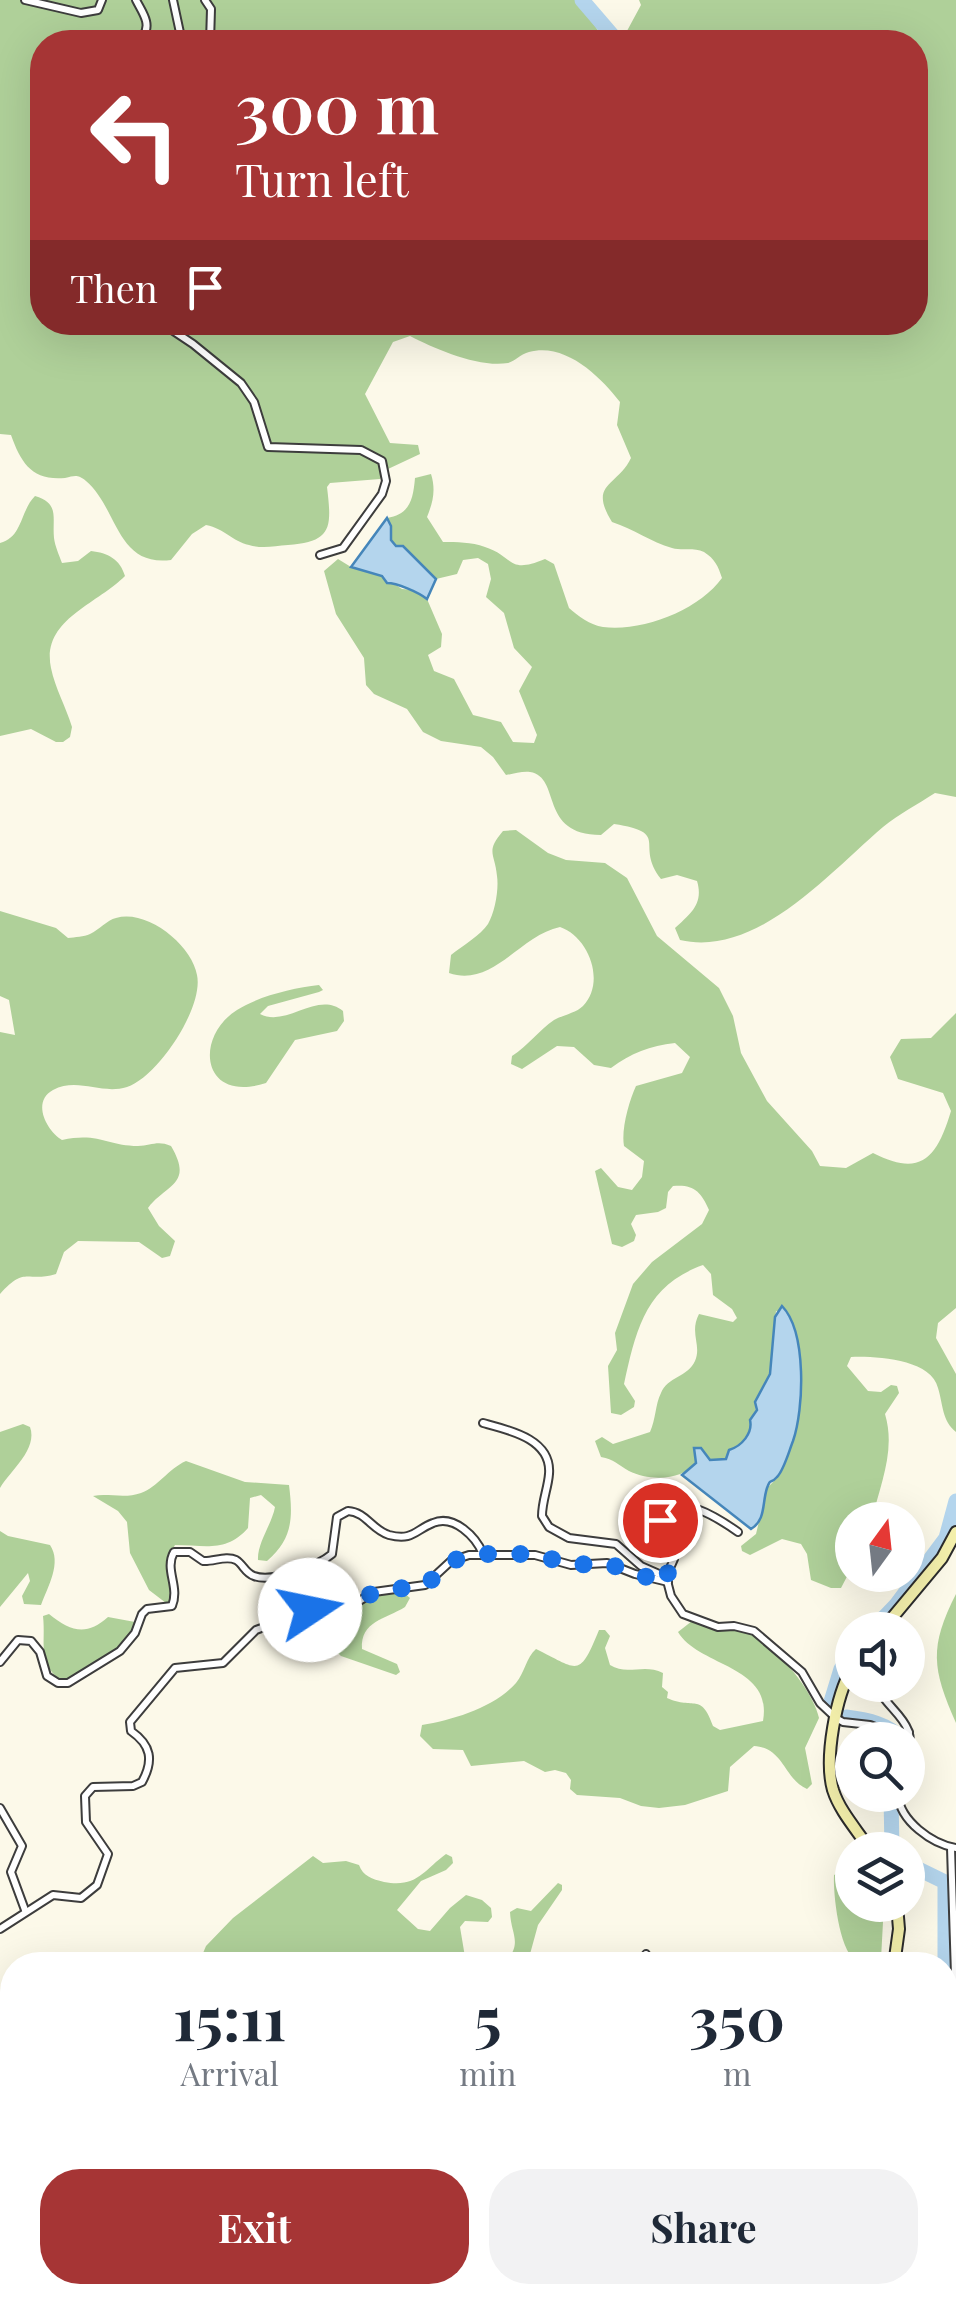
<!DOCTYPE html>
<style>
:root{--surface:#fff;--page:#f2f2f3;--text:#1f2937;--muted:#747a83;--accent:#a63535}
body{margin:0;font-family:"Playfair Display",serif;background:var(--page);color:var(--text);height:100vh;display:flex;flex-direction:column;font-size:38px;white-space:nowrap}
*{box-sizing:border-box;margin:0}
p{font-size:32px;color:var(--muted)}
.icon{flex:none;width:55px;height:55px;fill:none;stroke:currentColor;stroke-width:2;stroke-linecap:round;stroke-linejoin:round}
.map{position:relative;flex:1;overflow:hidden}
.side{position:absolute;left:0px;top:1952px;width:958px;height:352px;display:flex;flex-direction:column;background:var(--surface);border-radius:40px 40px 0 0;box-shadow:0 10px 40px #0002}
.side>*{flex:none}
.hud{position:absolute;left:30px;top:30px;width:898px;height:305px;border-radius:40px;box-shadow:0 10px 40px #0002;background:#a63535;color:#fff;overflow:hidden}
.needle{width:65px;rotate:15deg}
.tools{position:absolute;left:835px;top:1502px;display:grid;gap:20px}
.tools a{display:grid;place-items:center;width:90px;height:90px;border-radius:50%;background:var(--surface);box-shadow:0 10px 40px #0002;font-size:50px}
.pin{position:absolute;display:grid;place-items:center;width:85px;height:85px;color:#fff;margin:-42px;border:5px solid #fff;border-radius:50%;box-shadow:0 2px 10px #0007}
.me{position:absolute;width:110px;margin:-55px;rotate:79deg;stroke-linejoin:round;filter:drop-shadow(0 0 8px #0008)}
.turn{display:flex;align-items:center;gap:35px;height:210px;padding:0 40px;font-size:45px}
.turn .icon{width:130px;height:130px;stroke-width:2.5}
.turn b{display:block;font-size:70px;line-height:85px}
.then{display:flex;align-items:center;height:95px;padding:0 40px;background:#0003;gap:20px;font-size:38px}
.eta{display:flex;justify-content:space-evenly;align-items:center;height:170px;text-align:center}
.eta b{font-size:60px;font-weight:700;line-height:70px}
.button{display:flex;gap:20px;margin-top:auto;padding:20px 40px}
.button a{flex:1;height:115px;border-radius:40px;background:var(--accent);color:#fff;font-size:40px;font-weight:700;line-height:115px;text-align:center}
.button a+a{background:var(--page);color:var(--text)}
.map>svg:first-child{display:block}
.forest{fill:#afd099}
.water{fill:#b4d5ed;stroke:#4586ba;stroke-width:2.5}
.lines{fill:none;stroke-linecap:round;stroke-linejoin:round}
.river{stroke:#b4d5ed;stroke-width:15}
.street-casing{stroke:#3d3d3d;stroke-width:10}
.secondary-casing{stroke:#2c2c2c;stroke-width:14}
.primary-casing{stroke:#1b1b1b;stroke-width:15}
.street{stroke:#fff;stroke-width:6}
.secondary{stroke:#f4f0ac;stroke-width:10}
.primary{stroke:#e7cf6f;stroke-width:11}
.route{stroke:#1a73e8;stroke-width:18;stroke-dasharray:0 32.4}
</style>
<div class="map">
<svg width="956" height="2304" viewBox="0 0 956 2304">
<rect width="100%" height="100%" fill="#fcf9e9"/>
<g class="forest">
<path d="M0,0H577L606,42H42V322H915V42H621L641,5L639,0H956V797L935,793C918,804 899,814 883,827C830,872 757,958 680,940L675,928C690,914 704,904 697,881L677,875L661,879C634,844 672,833 614,824L601,835C538,835 562,777 530,772C522,771 514,774 506,775L493,757L481,747L441,741L423,732L407,709L374,694L366,685L364,658L336,614L324,571L338,559L351,567L382,576L402,589L414,590L427,599L442,634L441,647L428,655L434,671L454,679L473,715L501,722L513,742L534,743L537,735L519,691L532,667L514,648L504,613L486,597L491,579L488,564L478,558L463,560L457,574L436,579L403,546H396L390,540L391,526L387,518C410,514 413,500 415,478L431,474C436,490 433,502 427,517L443,542C457,542 471,542 485,547C514,556 507,575 545,559L554,564L569,608C578,616 590,625 603,627C643,632 699,610 722,578C718,566 715,559 704,552C694,547 682,551 672,548C651,542 634,529 612,522C588,483 617,487 631,458L617,425L620,402C600,376 565,342 529,352C521,354 515,361 508,363C479,368 435,349 410,336L393,342L365,394L390,443L418,445L420,454L388,469L380,479L330,483L327,487C332,528 332,542 288,545C274,546 263,549 249,545C232,541 225,529 206,525L192,534L171,560C116,567 118,508 86,481C77,474 75,476 65,478C32,481 21,463 11,435L0,434Z"/>
<path d="M35,496C60,503 52,518 54,538C55,546 59,555 62,563L78,561L91,551C108,553 120,559 125,576C96,605 41,620 51,668C55,688 66,707 72,727L70,737L63,742H56L31,729L0,736V543C23,537 20,511 35,496Z"/>
<path d="M516,830L548,853L566,860L605,863L627,878L657,936L719,988L733,1016L741,1053L767,1101L812,1151L820,1166L846,1168L873,1153C922,1178 937,1157 951,1111L943,1093L898,1079L890,1057L901,1039L931,1038L956,1013V1308L938,1323L936,1338L956,1374V1432C942,1421 943,1404 938,1388C931,1359 876,1356 851,1357L847,1366L868,1391L881,1392L891,1385L897,1386L899,1393L885,1414C896,1451 880,1484 872,1520H852V1567L841,1588H831L811,1580L807,1554L801,1544L782,1539L750,1555L742,1551L741,1546L756,1534L767,1488L780,1475L799,1408L800,1351L790,1317L776,1311L770,1374L755,1402C759,1422 748,1443 729,1451L726,1459L710,1460L694,1449L696,1462C683,1481 649,1481 629,1471C618,1465 614,1459 601,1457L595,1441L602,1437L613,1444L650,1432C656,1419 655,1405 661,1393C667,1377 688,1377 695,1361C702,1345 689,1333 699,1314L733,1322L737,1318L732,1309L713,1295L711,1274L703,1265C645,1286 636,1330 624,1384L635,1401L634,1407L621,1415L611,1413L608,1366L617,1350L615,1333L633,1284L652,1262L702,1224L709,1210C701,1191 693,1184 673,1186L668,1192L666,1208L658,1212L636,1215L631,1224L636,1235L634,1241L622,1247L612,1244L595,1171L601,1168L618,1187L632,1190L642,1177L644,1161L624,1146C621,1130 629,1101 636,1086L682,1073L690,1057L675,1043C650,1046 631,1053 611,1068L594,1065L574,1047L557,1046L522,1069L511,1064L512,1056C528,1046 539,1030 554,1020C563,1015 576,1013 583,1006C606,982 589,937 560,927C520,935 493,988 449,973L451,955C462,946 481,935 488,924C495,912 499,889 497,876C495,853 485,852 503,831Z"/>
<path d="M0,911L56,928L68,938C75,937 84,937 90,934C99,930 107,920 116,918C148,909 192,946 197,975C204,1007 158,1077 127,1087C101,1095 78,1077 53,1090C31,1102 47,1131 62,1140C99,1132 107,1146 138,1146C151,1146 157,1140 171,1146C194,1185 166,1184 148,1208L159,1226L175,1241L170,1256L162,1258L139,1242L78,1241L64,1252L56,1274C26,1283 26,1265 0,1294V1032L15,1035L9,1000L0,996Z"/>
<path d="M319,985L323,990L319,992L268,1006L260,1014C287,1028 317,990 343,1011L344,1021L337,1031L295,1040L266,1083C201,1104 194,1037 237,1010C259,996 293,988 319,985Z"/>
<path d="M23,1424L30,1427C38,1449 11,1470 0,1488V1432Z"/>
<path d="M186,1461L245,1482L289,1485C293,1517 293,1539 267,1561L258,1560C257,1543 272,1524 275,1507L261,1495L250,1498L248,1528C226,1553 205,1545 175,1545L167,1559L174,1600L166,1603L149,1590L130,1553L127,1522L118,1511L93,1496C108,1493 125,1499 141,1493C158,1487 168,1469 186,1461Z"/>
<path d="M0,1531L8,1536L50,1545C62,1563 48,1586 41,1605L24,1604L22,1596L30,1581L28,1573L0,1607Z"/>
<path d="M372,1589L404,1593L410,1598L405,1607C386,1619 360,1621 362,1649L397,1664L400,1672L396,1675L341,1656L334,1649C339,1623 347,1603 372,1589Z"/>
<path d="M956,1594V1723C932,1669 929,1647 956,1594Z"/>
<path d="M49,1614C71,1632 87,1636 108,1617L135,1622C129,1646 120,1645 103,1658C88,1669 80,1677 60,1680C37,1661 46,1644 43,1616Z"/>
<path d="M692,1621C707,1624 725,1625 740,1629C770,1638 813,1689 819,1718L805,1748L812,1784L807,1789C784,1779 784,1748 754,1746L730,1767L728,1791L685,1805L659,1808L641,1806L620,1798L577,1795L570,1789L571,1780L566,1773L555,1770L545,1772L524,1761L471,1766L463,1750L433,1749L420,1736L422,1725C454,1720 495,1707 516,1683C525,1672 526,1658 536,1649C579,1670 579,1679 599,1630H605L610,1636L605,1648L610,1665C627,1676 644,1663 663,1673L662,1687L668,1692L667,1698C694,1710 701,1692 713,1726L720,1730L763,1721C773,1665 699,1667 678,1632Z"/>
<path d="M446,1854L452,1857L453,1863L446,1870L421,1881L397,1910L418,1929L430,1931L450,1908L466,1895L482,1900L491,1908L492,1917L488,1922L465,1921L460,1927L465,1957L474,1965H198L206,1946L233,1918L313,1856L323,1863L346,1861L359,1865C363,1876 372,1879 384,1882C417,1888 423,1871 446,1854Z"/>
<path d="M847,1869L852,1872V1905H878L883,1922L881,1959L871,1965C867,1964 859,1962 855,1960C839,1949 833,1894 834,1875Z"/>
<path d="M558,1883L562,1885V1890L538,1925L527,1965H503C524,1943 511,1936 510,1912L517,1908L531,1911Z"/>
<path d="M704,2293H811L817,2304H724Z"/>
</g>
<g class="water">
<path d="M387,518L391,526V540L396,546H403L436,579L427,599C418,592 397,583 387,583L382,576L351,567Z"/>
<path d="M782,1306C807,1332 804,1409 793,1441C789,1451 784,1470 777,1477C770,1485 771,1477 767,1488C762,1503 766,1520 751,1529L682,1475L696,1463L694,1448H701L710,1460L726,1459L729,1450C742,1446 753,1433 750,1420L757,1410L755,1402L770,1374L775,1317Z"/>
</g>
<g class="lines">
<g class="river">
<path d="M582,0L618,42"/>
<path d="M872,1630L896,1605L946,1538L956,1501"/>
<path d="M830,1705L841,1669L850,1656"/>
<path d="M846,1717C868,1720 887,1723 903,1740"/>
<path d="M891,1795L892,1850"/>
<path d="M908,1864L945,1882V1976"/>
<path d="M945,2105V2118"/>
<path d="M0,2224L12,2230"/>
<path d="M945,2284L956,2285"/>
</g>
<defs>
<g id="street">
<path d="M25,0L81,13L98,10L102,0"/>
<path d="M173,0L182,42"/>
<path d="M205,0L211,9L210,42"/>
<path d="M111,42L143,36C152,24 142,12 136,0"/>
<path d="M160,322L193,344L241,383L254,402L268,447L361,450L382,461L386,481L382,494L343,548L320,555"/>
<path d="M483,1423C509,1430 552,1439 549,1474C548,1488 542,1501 542,1516L549,1527L569,1538L616,1544L641,1566L666,1577"/>
<path d="M640,1529L665,1538"/>
<path d="M738,1532C724,1522 668,1484 660,1521C658,1533 672,1547 674,1559L666,1577L671,1596L683,1614L718,1627L734,1626L754,1631L802,1672L820,1703L836,1718L843,1722L870,1725L893,1734L909,1732"/>
<path d="M0,1662L18,1640L31,1641L40,1652L47,1676L58,1683H68L120,1651L135,1633L142,1614L147,1609L172,1606C180,1586 164,1570 174,1552H190L203,1561C213,1562 226,1555 236,1560C243,1564 245,1573 254,1576C272,1583 318,1566 332,1554L337,1517L348,1511C366,1512 372,1530 389,1535C413,1541 415,1530 433,1523C454,1514 476,1537 483,1554"/>
<path d="M875,1685C893,1717 918,1719 908,1762"/>
<path d="M898,1795C900,1821 932,1844 956,1848"/>
<path d="M0,1808L22,1846L11,1872L25,1910"/>
<path d="M951,1848L956,2007"/>
<path d="M0,1929L53,1895L81,1898L97,1885L108,1854L86,1822L85,1796L93,1787L133,1786L142,1782C154,1760 151,1745 131,1731L130,1722L175,1668L223,1663L256,1630L310,1610L343,1611L374,1592L425,1585L451,1561L469,1555H535L571,1565L607,1563L635,1574L668,1582"/>
<path d="M644,1965L646,1954"/>
<path d="M0,2117L12,2112"/>
<path d="M945,2137L956,2102"/>
<path d="M0,2160L12,2146"/>
<path d="M0,2191L12,2206"/>
<path d="M945,2243L956,2268"/>
<path d="M0,2250L12,2251"/>
<path d="M684,2292L687,2304"/>
<path d="M433,2304L437,2292"/>
</g>
<g id="secondary">
<path d="M882,1630L942,1558L956,1532"/>
<path d="M852,1668C836,1696 824,1758 833,1790C840,1812 858,1831 870,1850"/>
<path d="M894,1965L899,1929L897,1905"/>
<path d="M837,2292L845,2304"/>
</g>
<g id="primary">
<path d="M0,2172L12,2184"/>
<path d="M415,2304L419,2292"/>
</g>
</defs>
<use href="#street" class="street-casing"/>
<use href="#secondary" class="secondary-casing"/>
<use href="#primary" class="primary-casing"/>
<use href="#street" class="street"/>
<use href="#secondary" class="secondary"/>
<use href="#primary" class="primary"/>
</g>
<g class="lines">
<path class="route" d="M310,1610L343,1611L374,1592L426,1585L451,1561L477,1554H535L571,1565L607,1563L635,1574L668,1582L666,1577L674,1560L660,1520"/>
</g>
</svg>
<div class="tools">
<a><svg class="needle" viewBox="-14 -14 28 28"><path d="M0-13l5 13h-10z" fill="#e53935"/><path d="M0 13l5-13h-10z" fill="#747a83"/></svg></a>
<a><svg class="icon" aria-label="sound" viewBox="0 0 24 24"><path d="M4 9h4l5-4v14l-5-4H4zM17 9q2 3 0 6"/></svg></a>
<a><svg class="icon" aria-label="search" viewBox="0 0 24 24"><circle cx="10" cy="10" r="6"/><path d="M15 15l6 6"/></svg></a>
<a><svg class="icon" aria-label="layers" viewBox="0 0 24 24"><path d="M12 4l9 5-9 5-9-5zM3 14l9 5 9-5"/></svg></a>
</div>
<div class="pin" style="left:660px;top:1520px;background:#d93025"><svg class="icon" aria-label="arrive" viewBox="0 0 24 24"><path d="M6 21V4h12l-3 4 3 4H6"/></svg></div>
<svg class="me" style="left:310px;top:1610px" viewBox="-20 -20 40 40"><circle r="19" fill="#fff"/><path d="M0-13L10 11 0 6-10 11z" fill="#1a73e8"/></svg>
<div class="hud">
<div class="turn"><svg class="icon" aria-label="left" viewBox="0 0 24 24"><path d="M17 20v-9H6M10 6l-5 5 5 5"/></svg><div><b>300 m</b>Turn left</div></div>
<div class="then">Then<svg class="icon" aria-label="arrive" viewBox="0 0 24 24"><path d="M6 21V4h12l-3 4 3 4H6"/></svg></div>
</div>
<section class="side">
<div class="eta">
<div><b>15:11</b><p>Arrival</p></div>
<div><b>5</b><p>min</p></div>
<div><b>350</b><p>m</p></div>
</div>
<div class="button"><a>Exit</a><a>Share</a></div>
</section>
</div>
